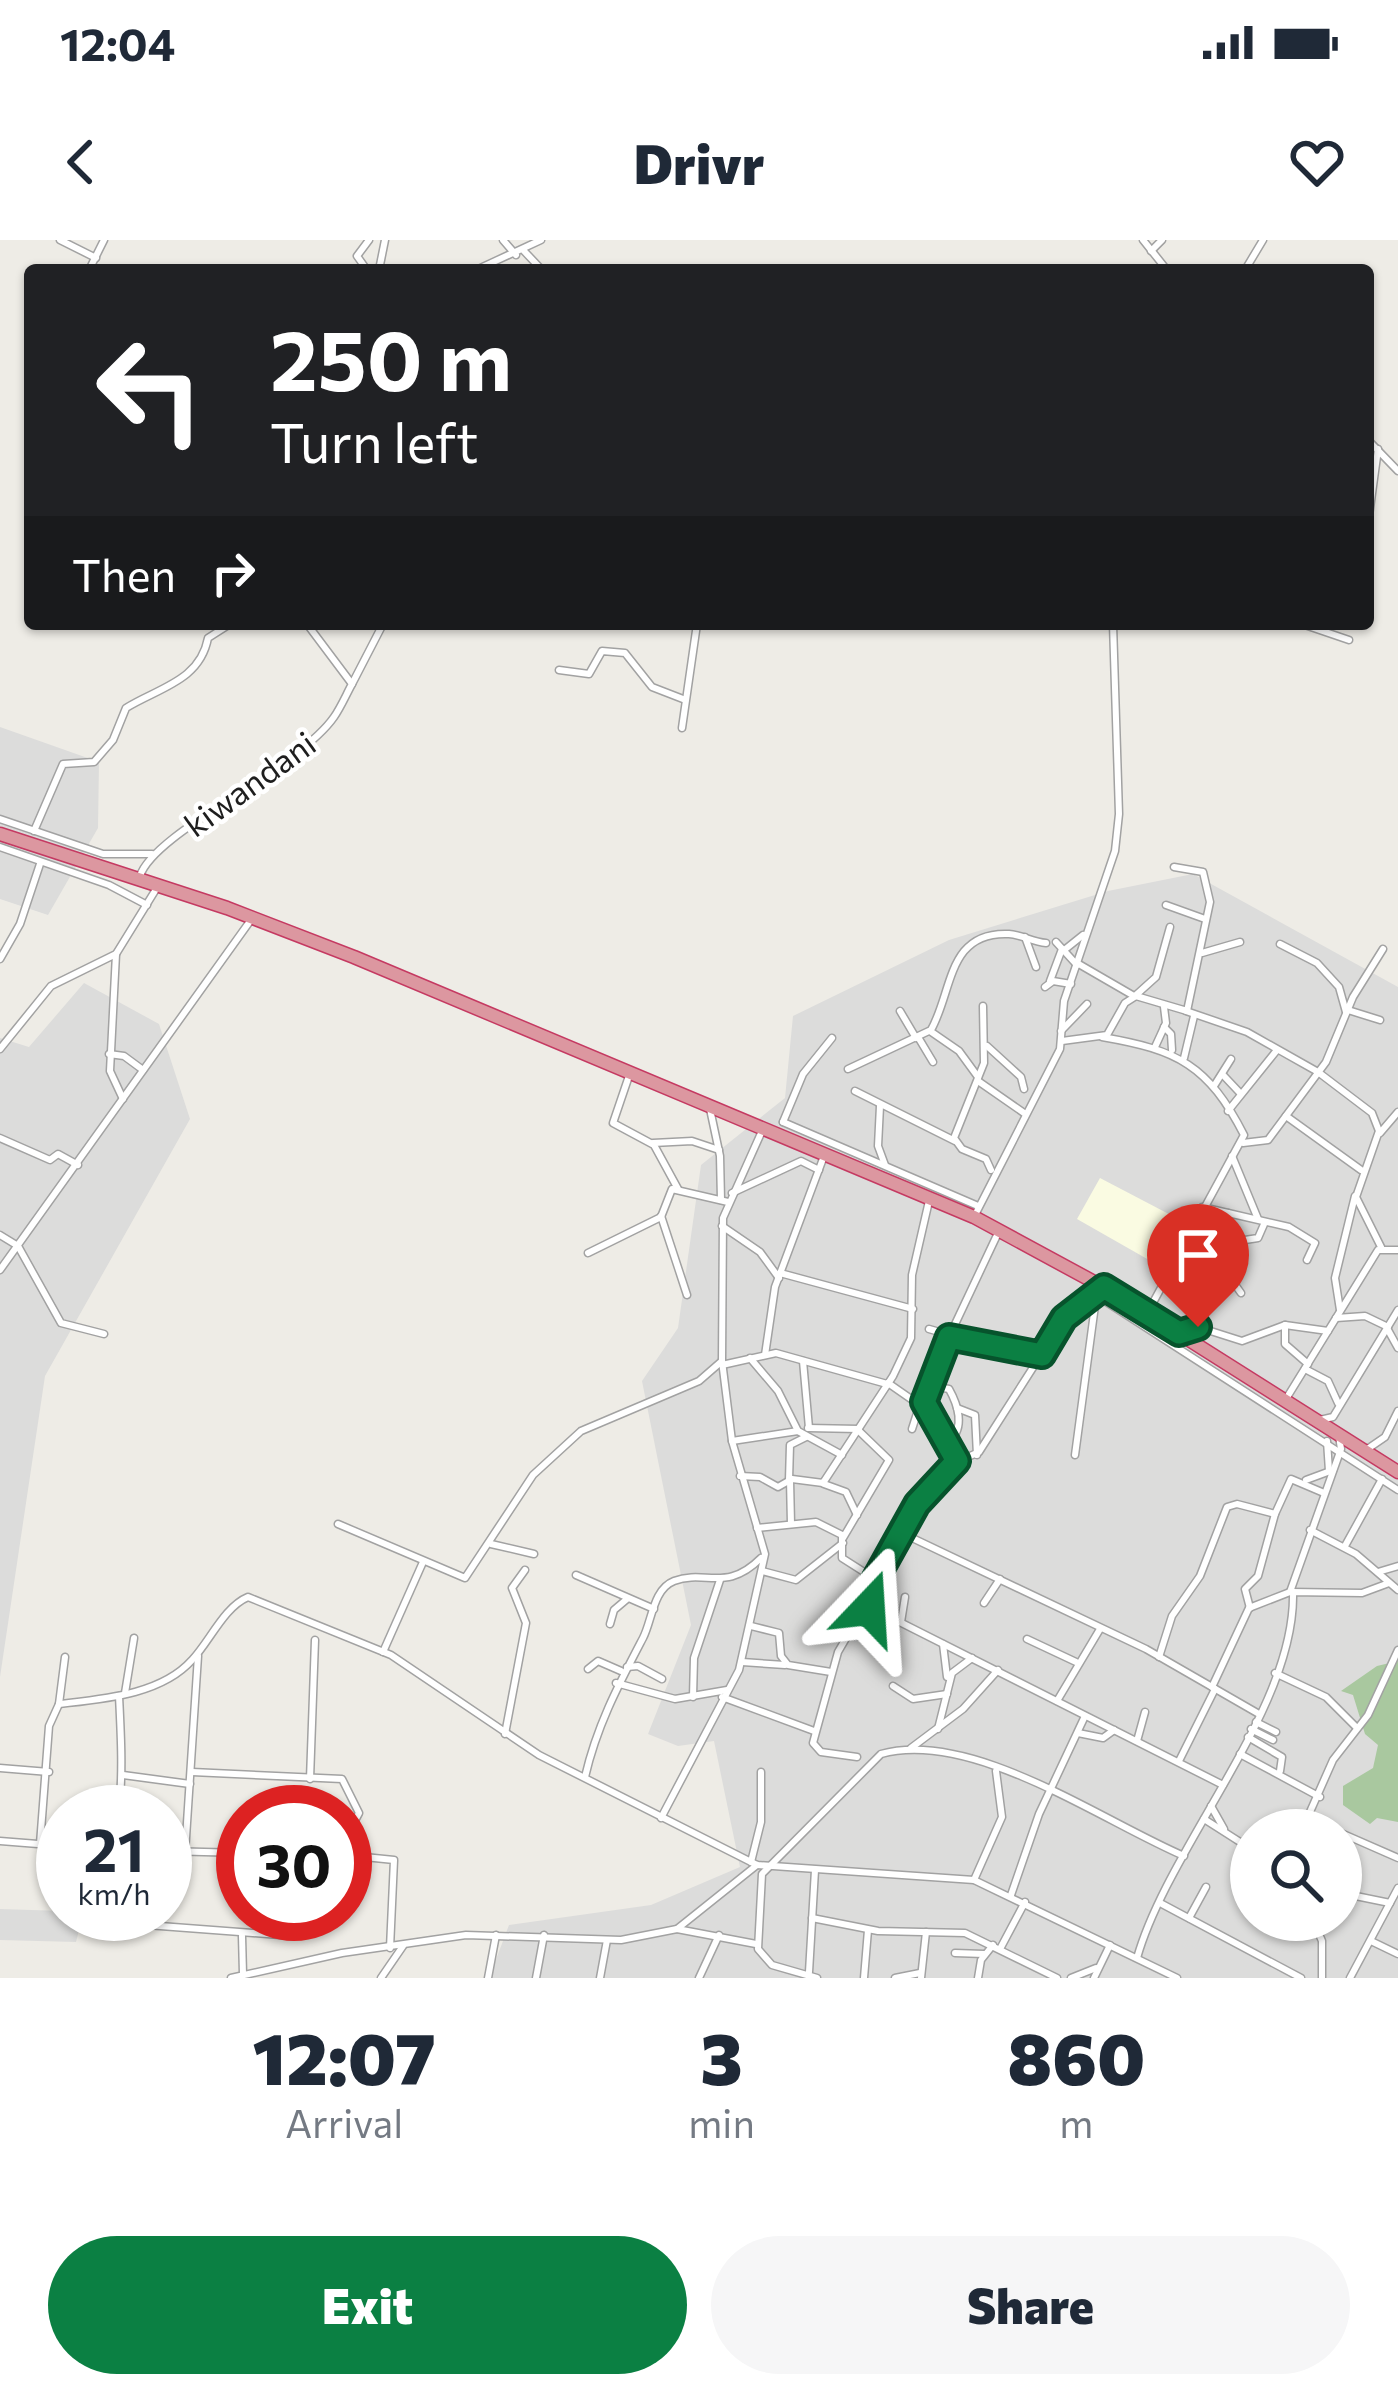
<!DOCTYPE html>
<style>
:root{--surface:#fff;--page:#f6f6f7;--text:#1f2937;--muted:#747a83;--accent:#0b8043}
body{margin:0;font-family:Commissioner,sans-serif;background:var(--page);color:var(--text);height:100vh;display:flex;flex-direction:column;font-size:45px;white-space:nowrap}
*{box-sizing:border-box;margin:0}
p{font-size:39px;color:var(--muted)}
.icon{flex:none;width:66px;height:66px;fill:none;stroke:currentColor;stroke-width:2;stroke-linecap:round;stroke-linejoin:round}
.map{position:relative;height:1738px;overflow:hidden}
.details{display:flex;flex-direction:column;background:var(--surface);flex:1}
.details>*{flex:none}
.hud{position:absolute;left:24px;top:24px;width:1350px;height:366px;border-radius:12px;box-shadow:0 3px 9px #0004;background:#202124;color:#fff;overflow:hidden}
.controls{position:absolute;left:1230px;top:1569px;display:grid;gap:24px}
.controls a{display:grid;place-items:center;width:132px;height:132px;border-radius:50%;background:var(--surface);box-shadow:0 3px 9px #0004;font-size:60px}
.speed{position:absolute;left:36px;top:1545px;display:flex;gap:24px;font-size:60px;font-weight:700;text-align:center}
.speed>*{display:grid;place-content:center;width:156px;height:156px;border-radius:50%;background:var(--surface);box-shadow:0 3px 9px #0004;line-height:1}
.speed small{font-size:30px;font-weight:400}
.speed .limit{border:18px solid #d22;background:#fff;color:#111}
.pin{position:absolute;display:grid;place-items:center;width:102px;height:102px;color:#fff;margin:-123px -51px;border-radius:50% 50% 50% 0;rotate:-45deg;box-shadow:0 0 12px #0007}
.pin .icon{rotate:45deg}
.me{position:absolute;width:132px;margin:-66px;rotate:20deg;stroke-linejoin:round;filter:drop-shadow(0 0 9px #0008)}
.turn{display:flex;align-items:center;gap:42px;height:252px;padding:0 48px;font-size:54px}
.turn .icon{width:156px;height:156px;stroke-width:2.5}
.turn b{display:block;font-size:84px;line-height:102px}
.then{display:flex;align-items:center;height:114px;padding:0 48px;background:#0003;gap:24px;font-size:45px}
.eta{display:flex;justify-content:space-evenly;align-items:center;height:204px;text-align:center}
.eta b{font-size:72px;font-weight:800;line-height:84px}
.action{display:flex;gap:24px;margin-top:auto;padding:24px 48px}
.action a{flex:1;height:138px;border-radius:72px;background:var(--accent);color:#fff;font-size:48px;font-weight:800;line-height:138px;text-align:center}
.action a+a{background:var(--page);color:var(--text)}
.status{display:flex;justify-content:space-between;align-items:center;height:84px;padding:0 60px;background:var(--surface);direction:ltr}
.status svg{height:33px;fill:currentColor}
header{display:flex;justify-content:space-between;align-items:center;height:156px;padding:0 48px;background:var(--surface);font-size:54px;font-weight:800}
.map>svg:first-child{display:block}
.residential{fill:#dcdcdb;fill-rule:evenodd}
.education{fill:#fafbe2}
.forest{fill:#a9c89f}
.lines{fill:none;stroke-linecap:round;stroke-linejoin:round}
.minor-casing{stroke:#a2a2a2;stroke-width:9}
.highway-casing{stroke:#c53a62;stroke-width:15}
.minor{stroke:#fff;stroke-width:6}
.highway{stroke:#dc97a0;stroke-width:12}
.route-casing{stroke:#07532c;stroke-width:30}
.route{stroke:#0b8043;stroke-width:21}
.labels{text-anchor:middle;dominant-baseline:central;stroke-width:9;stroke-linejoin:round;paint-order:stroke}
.street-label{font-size:33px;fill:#1e1e1e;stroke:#fff}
</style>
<div class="status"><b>12:04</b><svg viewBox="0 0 49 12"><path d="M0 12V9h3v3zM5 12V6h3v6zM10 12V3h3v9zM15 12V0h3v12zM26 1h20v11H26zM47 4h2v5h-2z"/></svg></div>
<header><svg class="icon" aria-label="back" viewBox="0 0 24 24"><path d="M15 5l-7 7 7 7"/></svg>Drivr<svg class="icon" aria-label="heart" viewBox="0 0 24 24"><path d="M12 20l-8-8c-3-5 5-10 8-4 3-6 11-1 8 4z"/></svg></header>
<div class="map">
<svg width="1398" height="1738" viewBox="0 0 1398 1738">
<rect width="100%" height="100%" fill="#eeece6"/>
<g class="residential">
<path d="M0,487L99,522L98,588L48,675L0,659Z"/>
<path d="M1193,634L1398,747V1738H489L509,1685L651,1665L740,1627L714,1501L678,1506L648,1494L691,1385L642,1141L678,1088L701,925L785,858L793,776L949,700L1108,651ZM1251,1590H1341V1680H1251Z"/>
<path d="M84,743L159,784L190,879L45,1136L0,1437V798L29,807Z"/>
<path d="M0,1669L63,1671L83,1674L76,1702L0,1700Z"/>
</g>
<path class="education" d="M1100,938L1186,983L1163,1028L1077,979Z"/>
<path class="forest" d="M1398,1421V1582L1377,1578L1370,1584L1343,1565V1546L1373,1528L1378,1505L1365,1494L1353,1455L1341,1451L1377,1426Z"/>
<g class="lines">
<defs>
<g id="minor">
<path d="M60,0L96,18"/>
<path d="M503,0L516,15"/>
<path d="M1143,0L1167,30"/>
<path d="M524,11L542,30"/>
<path d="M1151,11L1162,0"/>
<path d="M89,30L104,0"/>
<path d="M367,30L357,16L369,0"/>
<path d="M379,30L385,0"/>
<path d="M476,30L541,0"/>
<path d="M1245,30L1263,0"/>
<path d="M1368,200L1398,231"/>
<path d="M1368,283L1378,209"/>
<path d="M1302,384L1349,400"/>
<path d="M559,430L589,434L602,411L625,413L652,447L683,459"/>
<path d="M352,444L383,384"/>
<path d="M682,488L697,384"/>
<path d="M0,579L103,614H152"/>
<path d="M34,591L63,524L94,522L113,500L126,468C158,448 200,441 208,398L230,384"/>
<path d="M0,607L109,645L147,665"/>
<path d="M140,636C154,592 298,529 334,477C341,467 346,455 352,444L307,384"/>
<path d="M1166,665L1205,679"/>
<path d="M1025,697L1036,727"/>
<path d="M1056,702L1077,725"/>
<path d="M1280,704L1317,723L1339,747L1346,772"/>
<path d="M1063,711L1083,695"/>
<path d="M1202,713L1240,702"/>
<path d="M116,714L110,831L123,859"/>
<path d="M0,719L20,684L40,624"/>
<path d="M1077,723L1134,756"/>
<path d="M1050,741L1062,709"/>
<path d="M1045,747L1053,741L1071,744"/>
<path d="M1136,755L1156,737L1170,687"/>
<path d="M983,766L984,823L954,898L962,909L986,919L991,930"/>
<path d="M1348,770L1380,780"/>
<path d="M900,771L916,798"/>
<path d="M1186,771L1247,792L1318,832L1372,873L1379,891L1356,957L1381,1007"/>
<path d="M1164,787L1171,794L1172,810"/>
<path d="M930,791L959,811L978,837"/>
<path d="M1061,791L1087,764"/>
<path d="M918,797L933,822"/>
<path d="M1102,797C1178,810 1208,825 1244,895L1149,1070"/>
<path d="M1062,801L1107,795L1125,763L1136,756L1187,771L1210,662L1203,632L1174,627"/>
<path d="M987,806L1021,837L1024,849"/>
<path d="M1155,807L1166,783L1164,767"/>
<path d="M0,809L51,746L116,714L158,646"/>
<path d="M109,814L124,816L143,830"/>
<path d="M1184,818L1194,776"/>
<path d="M848,829L931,790C953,751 947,691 1009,694C1022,695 1033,702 1046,703"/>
<path d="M630,833L613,883L654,905L678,949"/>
<path d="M1224,836L1240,853"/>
<path d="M978,841L1024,873"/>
<path d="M1214,846L1231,819"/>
<path d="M855,851L955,901"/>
<path d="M880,866L878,906L885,925"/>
<path d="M710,869L720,916L721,960"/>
<path d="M1228,871L1277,810"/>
<path d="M1286,876L1361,930"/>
<path d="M783,882L978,966"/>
<path d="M783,882L803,834L832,798"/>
<path d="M1380,893L1398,872"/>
<path d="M0,898L50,920L58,914L78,925"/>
<path d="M653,903L692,901L719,910"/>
<path d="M1243,903L1268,900L1326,822L1353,757L1383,709"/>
<path d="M1232,916L1258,979"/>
<path d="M732,953L801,921L819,930"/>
<path d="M1202,967L1289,987L1315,1003L1307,1020"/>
<path d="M1228,973L1234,1041"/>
<path d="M661,976L687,1055"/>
<path d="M974,977L1060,809L1064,761L1115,611L1119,574L1113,384"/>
<path d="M722,986L760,1012L779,1038"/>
<path d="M0,995L18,1006L61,1083L104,1094"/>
<path d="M1183,1004L1204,1008L1207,1033L1231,1039L1241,1053"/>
<path d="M588,1013L661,977L672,949L728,962"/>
<path d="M1235,1016L1245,1000L1258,998L1265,982"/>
<path d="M0,1030L253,677"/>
<path d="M780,1033L913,1069"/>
<path d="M1097,1056L1398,1250"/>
<path d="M1340,1070L1335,1038L1355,956"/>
<path d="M1336,1078L1365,1076L1388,1087"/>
<path d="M1285,1085V1104L1308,1124"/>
<path d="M929,1089L950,1095"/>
<path d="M1388,1090L1398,1108"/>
<path d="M1182,1091L1198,1087L1242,1101L1285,1085L1328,1091"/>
<path d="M949,1097L1042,1115L1064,1078L1095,1059"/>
<path d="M765,1115L775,1047L824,916"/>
<path d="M750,1118L778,1151L798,1191L842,1215"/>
<path d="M803,1121L809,1188"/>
<path d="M722,1125L776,1113L887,1144"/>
<path d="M1305,1129L1328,1141L1338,1163"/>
<path d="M888,1143L911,1159L927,1160L949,1097L998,993"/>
<path d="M932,1146L949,1149C958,1165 965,1187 950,1201"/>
<path d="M1286,1159L1378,1010H1398"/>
<path d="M957,1168L975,1175L977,1215"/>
<path d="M1320,1180L1333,1177L1398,1070"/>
<path d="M808,1188L859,1189"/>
<path d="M912,1189L921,1161"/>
<path d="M732,1201L798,1191"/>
<path d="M1327,1201L1329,1231"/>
<path d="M1366,1210L1385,1197L1398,1171"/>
<path d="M1075,1215L1096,1058"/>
<path d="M959,1221L979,1212L1034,1126"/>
<path d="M740,1236L760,1237L778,1247L792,1239L823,1243L893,1136L911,1098L912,1035L929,961"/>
<path d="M789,1240L790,1205L806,1197"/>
<path d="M790,1240L791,1284"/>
<path d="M1306,1240L1333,1230"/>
<path d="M824,1244L846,1252L857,1275"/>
<path d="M338,1284L465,1338L533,1235L581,1191L699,1141L722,1121"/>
<path d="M757,1288L816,1282L842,1295V1318L875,1339"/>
<path d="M1310,1290L1356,1314L1398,1350"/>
<path d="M903,1296L923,1254L957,1221L924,1162"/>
<path d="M843,1298L889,1220L859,1191"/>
<path d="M491,1304L534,1314"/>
<path d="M1345,1306L1382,1239"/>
<path d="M762,1331L796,1340L843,1303"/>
<path d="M1378,1332L1398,1326"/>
<path d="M576,1335L654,1369"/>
<path d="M1290,1352L1341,1209L1339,1196"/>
<path d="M862,1363L1223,1545"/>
<path d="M984,1363L1000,1339"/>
<path d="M1250,1368L1245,1349L1258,1336L1275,1274"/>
<path d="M901,1382L905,1357"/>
<path d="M610,1384L614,1370L627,1359"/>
<path d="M751,1386L779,1393L781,1416L788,1425L831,1432"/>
<path d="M1027,1399L1076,1422"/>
<path d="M943,1404L947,1437"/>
<path d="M383,1412L423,1322"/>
<path d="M1159,1417L1172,1376L1200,1336L1227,1267L1237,1264L1275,1274L1291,1239L1324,1253"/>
<path d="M742,1422L785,1425"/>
<path d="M627,1427L638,1426L662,1439"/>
<path d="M588,1429L598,1421L621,1431"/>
<path d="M1275,1433L1326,1457L1357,1488"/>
<path d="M616,1443L675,1459L727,1450"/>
<path d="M893,1446L913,1459L947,1454"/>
<path d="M1212,1447L1249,1368L1290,1352L1362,1353L1389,1343"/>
<path d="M125,1453L134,1398"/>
<path d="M693,1457L694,1418L720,1340"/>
<path d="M722,1457L814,1491"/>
<path d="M1057,1461L1100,1389"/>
<path d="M59,1464C102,1459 161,1455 192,1420C210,1401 224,1367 248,1357L391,1415L539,1515L757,1625L974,1640L1177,1738"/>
<path d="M1256,1482L1276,1492"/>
<path d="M938,1489L952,1433L972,1418"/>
<path d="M1251,1489L1273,1500"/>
<path d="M1078,1493L1103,1498L1114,1490"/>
<path d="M505,1494L526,1383L512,1348L525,1330"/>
<path d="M1248,1497L1282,1517L1280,1531"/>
<path d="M1137,1501L1145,1472"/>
<path d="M911,1508L963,1469L998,1430"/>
<path d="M1240,1514L1320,1557"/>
<path d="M857,1517L821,1512L813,1503L816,1492L838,1412L906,1295L1146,1409L1259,1474"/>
<path d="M1179,1521L1215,1449"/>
<path d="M0,1528L49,1532"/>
<path d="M192,1532L342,1539L359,1573L345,1599V1615"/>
<path d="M123,1535L190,1544"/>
<path d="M585,1537C597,1485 619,1444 643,1398C652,1381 653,1349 674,1341C706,1329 726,1353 761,1318"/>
<path d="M310,1539L315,1400"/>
<path d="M1211,1566L1224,1589"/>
<path d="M119,1572C123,1531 121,1496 119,1456"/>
<path d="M661,1578L739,1430L765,1314L732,1201L722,1121L723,978L762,891"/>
<path d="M1204,1579L1251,1609"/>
<path d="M1311,1579L1335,1590"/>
<path d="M1302,1590L1333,1520L1368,1475L1398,1410"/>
<path d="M1341,1593L1398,1618"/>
<path d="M0,1601L63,1606"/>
<path d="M40,1604L49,1486L59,1464L65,1417"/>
<path d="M165,1611L243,1613"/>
<path d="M185,1613L198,1416"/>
<path d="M345,1615L394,1620L390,1708"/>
<path d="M751,1622L761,1582V1532"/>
<path d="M974,1640L1002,1577L996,1531"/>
<path d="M1341,1653L1390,1663"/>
<path d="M1011,1655L1039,1574L1085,1476"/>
<path d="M1162,1664L1301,1738"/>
<path d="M812,1678L878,1691L965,1693L1057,1738"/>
<path d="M1189,1678L1206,1647"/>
<path d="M1313,1680L1322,1701V1738"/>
<path d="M94,1681L293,1696L308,1687L309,1674"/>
<path d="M677,1689L756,1704"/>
<path d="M242,1696L243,1734"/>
<path d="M1371,1701L1398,1714"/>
<path d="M1000,1709L1025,1662"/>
<path d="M955,1713L984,1714"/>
<path d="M1137,1718C1169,1605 1296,1469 1293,1352"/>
<path d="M809,1732L815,1630"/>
<path d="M231,1738L342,1713L466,1695L621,1700L677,1689L757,1625"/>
<path d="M381,1738L403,1706"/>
<path d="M488,1738L496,1695"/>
<path d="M536,1738L544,1695"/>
<path d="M600,1738L607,1700"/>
<path d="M699,1738L719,1695"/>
<path d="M817,1738L772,1725L758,1709L762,1634L881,1514C972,1489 1102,1581 1184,1616"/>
<path d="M864,1738L868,1690"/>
<path d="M895,1738L920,1733"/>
<path d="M921,1738L926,1692"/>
<path d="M978,1738L981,1720L993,1705"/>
<path d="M1071,1738L1096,1728"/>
<path d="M1094,1738L1110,1705"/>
<path d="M1350,1738L1398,1648"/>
</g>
<path id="highway" d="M0,594L227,668L354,717L974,977L1118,1055L1398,1232"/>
</defs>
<use href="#minor" class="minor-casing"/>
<use href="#highway" class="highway-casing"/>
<use href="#minor" class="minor"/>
<use href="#highway" class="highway"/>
</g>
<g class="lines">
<defs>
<path id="route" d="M869,1368L862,1363L917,1264L957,1221L924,1162L949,1097L1042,1115L1064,1078L1104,1047L1179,1093L1198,1087"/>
</defs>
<use href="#route" class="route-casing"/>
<use href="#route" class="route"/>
</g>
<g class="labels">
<g class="street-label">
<text transform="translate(249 543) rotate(-36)">kiwandani</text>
</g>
</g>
</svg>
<div class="controls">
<a><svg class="icon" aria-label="search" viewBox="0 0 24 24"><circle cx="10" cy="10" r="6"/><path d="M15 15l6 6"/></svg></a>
</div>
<div class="speed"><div>21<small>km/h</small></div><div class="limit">30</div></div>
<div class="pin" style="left:1198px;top:1087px;background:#d93025"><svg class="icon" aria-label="arrive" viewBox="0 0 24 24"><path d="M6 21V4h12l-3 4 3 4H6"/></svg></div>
<svg class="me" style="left:869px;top:1368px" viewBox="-20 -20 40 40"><path d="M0-17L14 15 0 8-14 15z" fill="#0b8043" stroke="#fff" stroke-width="4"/></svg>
<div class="hud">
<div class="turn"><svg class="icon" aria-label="left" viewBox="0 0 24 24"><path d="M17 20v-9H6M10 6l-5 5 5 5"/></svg><div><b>250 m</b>Turn left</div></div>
<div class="then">Then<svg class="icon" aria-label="right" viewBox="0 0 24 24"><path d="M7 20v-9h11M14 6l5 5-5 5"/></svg></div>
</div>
</div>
<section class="details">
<div class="eta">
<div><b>12:07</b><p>Arrival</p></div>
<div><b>3</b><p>min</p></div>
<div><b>860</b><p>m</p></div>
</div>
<div class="action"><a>Exit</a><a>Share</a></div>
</section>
